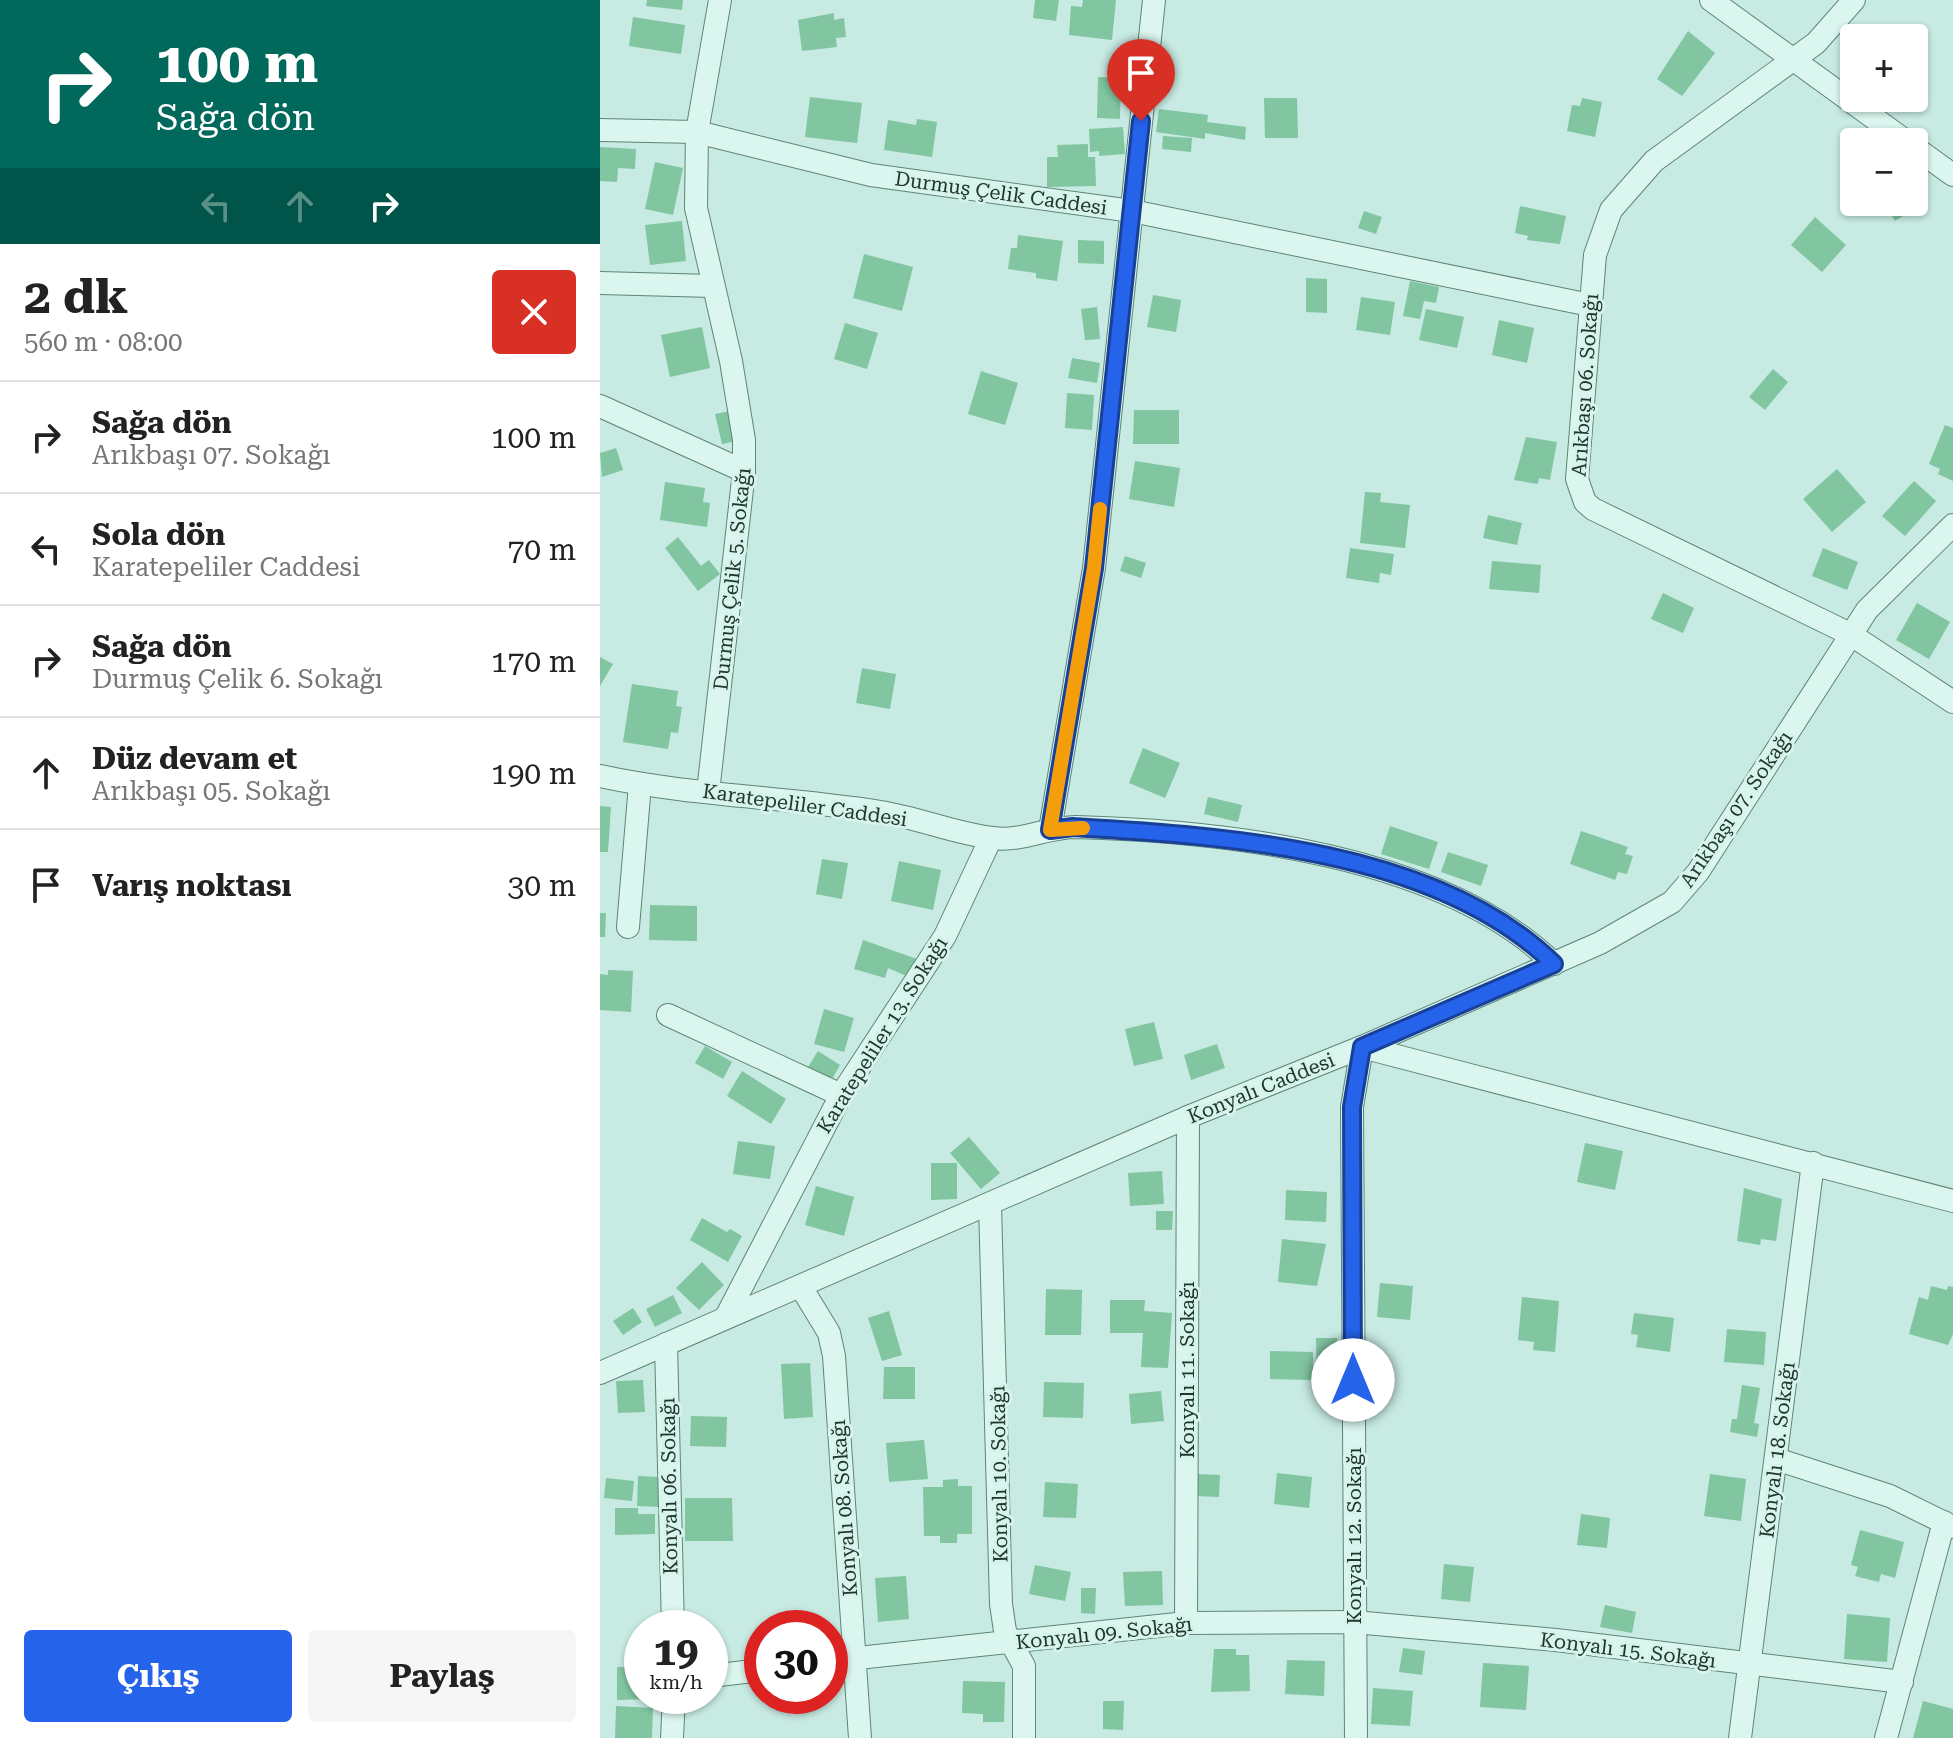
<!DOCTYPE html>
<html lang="tr">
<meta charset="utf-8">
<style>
:root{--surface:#fff;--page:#f6f6f6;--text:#222;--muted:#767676;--line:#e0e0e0;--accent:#2563eb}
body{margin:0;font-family:"Roboto Serif",serif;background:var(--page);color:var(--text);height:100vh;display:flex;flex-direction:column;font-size:30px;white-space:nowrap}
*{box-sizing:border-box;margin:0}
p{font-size:26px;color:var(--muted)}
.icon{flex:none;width:44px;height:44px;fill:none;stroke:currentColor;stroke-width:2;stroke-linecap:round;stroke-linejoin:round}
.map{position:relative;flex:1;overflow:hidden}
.side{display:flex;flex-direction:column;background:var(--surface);width:600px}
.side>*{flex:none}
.hud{background:#00695c;color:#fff;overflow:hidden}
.fabs{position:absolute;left:1240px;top:24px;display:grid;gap:16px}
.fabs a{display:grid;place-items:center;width:88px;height:88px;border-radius:8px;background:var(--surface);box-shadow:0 2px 6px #0004;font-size:40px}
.speed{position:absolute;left:24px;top:1610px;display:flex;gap:16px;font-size:40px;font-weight:700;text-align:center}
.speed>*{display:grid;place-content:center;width:104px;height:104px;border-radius:50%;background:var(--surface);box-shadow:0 2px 6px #0004;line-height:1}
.speed small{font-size:20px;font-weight:400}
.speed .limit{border:12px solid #d22;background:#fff;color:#111}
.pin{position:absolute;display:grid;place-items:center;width:68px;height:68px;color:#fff;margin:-82px -34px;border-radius:50% 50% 50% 0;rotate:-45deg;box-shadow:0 0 8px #0007}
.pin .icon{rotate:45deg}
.me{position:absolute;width:88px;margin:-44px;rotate:0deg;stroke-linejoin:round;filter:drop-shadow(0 0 6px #0008)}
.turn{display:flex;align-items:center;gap:28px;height:168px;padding:0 24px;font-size:36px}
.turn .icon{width:104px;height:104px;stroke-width:2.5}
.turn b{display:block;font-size:56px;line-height:68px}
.lanes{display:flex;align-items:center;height:76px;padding:0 24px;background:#0003;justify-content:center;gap:40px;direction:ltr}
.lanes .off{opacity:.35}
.round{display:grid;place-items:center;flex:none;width:84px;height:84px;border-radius:8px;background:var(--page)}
.summary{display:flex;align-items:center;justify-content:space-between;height:136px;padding:0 24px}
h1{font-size:48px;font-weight:700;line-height:60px}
.action{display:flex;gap:16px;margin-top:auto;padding:16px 24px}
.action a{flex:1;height:92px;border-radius:8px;background:var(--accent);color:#fff;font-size:32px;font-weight:700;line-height:92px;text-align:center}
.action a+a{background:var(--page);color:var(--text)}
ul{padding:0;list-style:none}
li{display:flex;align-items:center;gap:24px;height:112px;padding:0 24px;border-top:2px solid var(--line)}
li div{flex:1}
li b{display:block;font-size:30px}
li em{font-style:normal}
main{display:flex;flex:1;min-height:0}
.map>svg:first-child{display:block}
.building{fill:#81c5a1}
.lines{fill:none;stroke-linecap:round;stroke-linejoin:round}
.minor-casing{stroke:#5e8575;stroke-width:24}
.minor{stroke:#daf6ef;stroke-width:22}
.route-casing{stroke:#184099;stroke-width:20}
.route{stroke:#2563eb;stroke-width:14}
.slow{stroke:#f59e0b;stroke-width:14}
.labels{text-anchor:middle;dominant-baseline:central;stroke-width:6;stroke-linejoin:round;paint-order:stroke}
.street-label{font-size:20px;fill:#21362c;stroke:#d6f3ec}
</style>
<main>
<section class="side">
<div class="hud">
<div class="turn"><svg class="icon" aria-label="right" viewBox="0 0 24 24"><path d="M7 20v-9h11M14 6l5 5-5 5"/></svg><div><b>100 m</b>Sağa dön</div></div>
<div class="lanes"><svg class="icon off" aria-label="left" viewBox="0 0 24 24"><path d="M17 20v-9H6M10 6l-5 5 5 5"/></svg><svg class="icon off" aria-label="ahead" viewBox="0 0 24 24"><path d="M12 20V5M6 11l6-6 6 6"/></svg><svg class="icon" aria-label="right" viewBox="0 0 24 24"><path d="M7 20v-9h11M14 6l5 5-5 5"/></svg></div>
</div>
<div class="summary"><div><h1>2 dk</h1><p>560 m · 08:00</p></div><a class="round" style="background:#d93025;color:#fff"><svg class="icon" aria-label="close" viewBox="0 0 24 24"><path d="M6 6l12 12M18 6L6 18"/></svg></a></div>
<ul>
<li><svg class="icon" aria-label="right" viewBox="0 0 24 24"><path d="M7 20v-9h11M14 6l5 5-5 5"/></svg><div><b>Sağa dön</b><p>Arıkbaşı 07. Sokağı</p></div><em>100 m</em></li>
<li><svg class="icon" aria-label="left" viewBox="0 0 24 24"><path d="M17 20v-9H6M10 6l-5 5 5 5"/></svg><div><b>Sola dön</b><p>Karatepeliler Caddesi</p></div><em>70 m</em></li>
<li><svg class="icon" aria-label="right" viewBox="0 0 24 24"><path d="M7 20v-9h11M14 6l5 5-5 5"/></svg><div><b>Sağa dön</b><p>Durmuş Çelik 6. Sokağı</p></div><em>170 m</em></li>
<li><svg class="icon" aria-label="ahead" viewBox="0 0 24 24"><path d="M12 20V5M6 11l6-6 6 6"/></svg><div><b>Düz devam et</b><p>Arıkbaşı 05. Sokağı</p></div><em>190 m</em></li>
<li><svg class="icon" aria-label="arrive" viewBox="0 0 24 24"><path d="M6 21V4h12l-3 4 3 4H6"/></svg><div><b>Varış noktası</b></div><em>30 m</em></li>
</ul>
<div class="action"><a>Çıkış</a><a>Paylaş</a></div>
</section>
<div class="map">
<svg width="1353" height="1738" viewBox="0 0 1353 1738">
<rect width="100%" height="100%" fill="#c7eae2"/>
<g class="building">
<path d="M47,0H83L82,10L46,6Z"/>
<path d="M435,0H459L456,21L433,18Z"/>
<path d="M483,0H516L512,40L469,35L471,6L482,7Z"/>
<path d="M234,13V20L244,18L246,37L236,38L237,47L202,51L198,20Z"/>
<path d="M33,17L85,25L81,54L29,46Z"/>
<path d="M1088,31L1115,53L1082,96L1057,79Z"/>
<path d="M498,77L521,78L520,119L497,118Z"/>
<path d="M210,97L262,103L257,143L205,137Z"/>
<path d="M664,98H697L698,138H665Z"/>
<path d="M982,98L1002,102L995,137L967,131L972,105L980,106Z"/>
<path d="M559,109L608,115L607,122L646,127L645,140L605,133V139L556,132Z"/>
<path d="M317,119L337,122L332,157L284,150L288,120L316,125Z"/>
<path d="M523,127L525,154L499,156V151L490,152L489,129Z"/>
<path d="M563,136L592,138L591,152L562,149Z"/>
<path d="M488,144V157H495L496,186L447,187V157H458L457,145Z"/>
<path d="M0,147L36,149L35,169L18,168L17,182L0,181Z"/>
<path d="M55,162L83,168L73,215L45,209Z"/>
<path d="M1314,187L1324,203L1295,221L1284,202H1314Z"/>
<path d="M920,206L966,216L960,244L927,240L928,236L915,233Z"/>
<path d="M764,211L782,217L776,234L758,228Z"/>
<path d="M1215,217L1246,245L1222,272L1191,245Z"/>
<path d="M82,221L86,261L50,265L45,225Z"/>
<path d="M418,235L463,241L457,281L436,278V273L408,269L411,248H417Z"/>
<path d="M478,240L504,241V264L478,263Z"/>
<path d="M264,254L313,267L302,311L253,298Z"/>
<path d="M706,278L727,279V313L706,312Z"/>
<path d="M810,281L839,287L836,303L824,301L820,319L803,316Z"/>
<path d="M553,295L581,300L576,332L547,327Z"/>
<path d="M761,297L795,302L790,335L756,330Z"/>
<path d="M497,307L500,339L485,340L481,309Z"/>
<path d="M826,309L864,317L857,348L819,340Z"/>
<path d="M899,320L934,328L927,363L892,355Z"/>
<path d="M245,323L278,333L267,369L234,359Z"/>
<path d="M102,327L110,368L70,377L61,335Z"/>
<path d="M472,358L500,363L497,383L468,378Z"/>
<path d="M1173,369L1188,382L1165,410L1149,397Z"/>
<path d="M381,371L418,383L405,425L368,414Z"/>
<path d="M467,393L494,395L492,430L465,428Z"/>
<path d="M534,410H579V444H533Z"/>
<path d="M130,411L136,441L122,444L115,414Z"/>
<path d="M1345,425L1353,428V481L1338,474L1340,469L1329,464Z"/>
<path d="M926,437L957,442L950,480L939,478L938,484L914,480Z"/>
<path d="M16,448L23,470L2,477L0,453Z"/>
<path d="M535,461L580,468L574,507L529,499Z"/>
<path d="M1237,469L1266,502L1232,532L1203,499Z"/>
<path d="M1314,481L1336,501L1305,536L1282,516Z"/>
<path d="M65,482L105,488L103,502L110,503L107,527L60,520Z"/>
<path d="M765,492L781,493L780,502L810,505L805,548L760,543Z"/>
<path d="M888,515L922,523L917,545L883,538Z"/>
<path d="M78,537L101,566L109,560L120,574L98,591L65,548Z"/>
<path d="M750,548L794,554L791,575L780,573L779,583L746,578Z"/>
<path d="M1223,548L1258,562L1247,590L1212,576Z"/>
<path d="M525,556L546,563L541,578L520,571Z"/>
<path d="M892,561L941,565L939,593L889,589Z"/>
<path d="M1063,593L1094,608L1083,633L1051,619Z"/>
<path d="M1317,603L1350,622L1329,659L1296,640Z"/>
<path d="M0,657L13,664L0,686Z"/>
<path d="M262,668L296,674L290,709L256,703Z"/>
<path d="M32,684L78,691L76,706L82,707L78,733L71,732L68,749L23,742Z"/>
<path d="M543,748L580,763L565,798L529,783Z"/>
<path d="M608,797L642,805L638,822L604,814Z"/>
<path d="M0,806L11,807L8,852H0Z"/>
<path d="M790,826L838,842L829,869L781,854Z"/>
<path d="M981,831L1028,847L1025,854L1033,856L1027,874L1018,872L1015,880L970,864Z"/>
<path d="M848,852L888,865L881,886L841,872Z"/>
<path d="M222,859L248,863L242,899L216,894Z"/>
<path d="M299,861L341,870L333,910L291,901Z"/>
<path d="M50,905L97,906V941L49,940Z"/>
<path d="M0,913H6L5,937H0Z"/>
<path d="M263,940L317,959L309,977L288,968L285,978L254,969Z"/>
<path d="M8,970L33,971L31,1012L0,1010V974L8,975Z"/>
<path d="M224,1009L254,1018L244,1052L214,1044Z"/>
<path d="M554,1022L563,1059L534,1066L525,1029Z"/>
<path d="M617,1044L625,1068L591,1080L584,1055Z"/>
<path d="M105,1046L132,1062L123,1079L95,1063Z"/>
<path d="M218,1051L240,1065L231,1081L208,1067Z"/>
<path d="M142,1071L186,1099L171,1124L127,1096Z"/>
<path d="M369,1137L400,1173L381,1189L350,1153Z"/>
<path d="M138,1141L175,1146L170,1179L133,1174Z"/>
<path d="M985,1143L1023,1151L1015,1190L977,1182Z"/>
<path d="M331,1163H357V1199L331,1200Z"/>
<path d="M562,1171L564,1204L530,1206L528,1173Z"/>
<path d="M216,1186L254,1197L244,1236L205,1225Z"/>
<path d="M1144,1188L1182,1199L1176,1241L1161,1239L1160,1245L1137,1241Z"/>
<path d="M686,1190L727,1192L726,1222L685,1220Z"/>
<path d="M556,1211H573L572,1230H556Z"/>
<path d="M102,1218L127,1232L130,1229L142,1236L128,1262L90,1240Z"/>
<path d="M682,1239L726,1244L717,1286L678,1282Z"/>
<path d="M102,1262L124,1285L99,1310L76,1288Z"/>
<path d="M780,1283L813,1286L810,1320L777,1317Z"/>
<path d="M1331,1286L1347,1290L1348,1286L1353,1287V1334L1348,1345L1309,1334L1319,1297L1328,1300Z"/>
<path d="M446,1289L482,1290L481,1335H445Z"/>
<path d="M73,1295L82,1313L55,1327L46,1309Z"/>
<path d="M922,1297L959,1301L955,1352L933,1350L934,1342L918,1340Z"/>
<path d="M510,1300H545L544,1311L572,1313L568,1368L541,1367L543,1333H510Z"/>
<path d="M33,1308L42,1322L23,1335L13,1321Z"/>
<path d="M289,1311L302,1355L282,1361L268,1318Z"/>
<path d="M1034,1313L1074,1318L1070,1352L1036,1347L1038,1335L1031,1334Z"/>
<path d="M1127,1329L1166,1332L1164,1365L1124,1362Z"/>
<path d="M716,1338H737L738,1379L717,1380Z"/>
<path d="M670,1351L713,1352V1380L670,1379Z"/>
<path d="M210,1363L213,1417L184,1419L181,1364Z"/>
<path d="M284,1367H315V1399H283Z"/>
<path d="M43,1380L45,1412L18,1413L16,1381Z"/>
<path d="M444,1382L484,1383L483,1418L443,1417Z"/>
<path d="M1142,1385L1160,1388L1154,1423L1159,1424L1157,1437L1130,1432L1132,1419H1137Z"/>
<path d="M561,1391L564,1421L531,1424L529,1394Z"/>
<path d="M91,1416L127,1417L126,1447L90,1446Z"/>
<path d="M324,1440L328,1479L289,1482L286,1443Z"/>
<path d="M677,1473L712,1477L709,1508L674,1504Z"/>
<path d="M597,1474L620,1475L619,1497L595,1496Z"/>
<path d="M1110,1474L1146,1479L1141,1521L1104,1516Z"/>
<path d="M38,1476L59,1477L58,1507L37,1506Z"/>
<path d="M6,1478L34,1481L32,1501L4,1498Z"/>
<path d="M358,1479V1486H372V1534H357V1543H340V1536H324L323,1487H343V1480Z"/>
<path d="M445,1482L478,1484L476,1518L443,1517Z"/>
<path d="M85,1498H132L133,1541H85Z"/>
<path d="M15,1508H38V1514H55V1534L15,1535Z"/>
<path d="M981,1514L1010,1518L1007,1548L977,1545Z"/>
<path d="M1260,1530L1304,1542L1295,1578L1281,1574L1279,1582L1255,1576L1258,1567L1251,1565Z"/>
<path d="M844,1564L874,1567L870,1602L841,1599Z"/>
<path d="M435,1565L471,1572L465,1601L429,1594Z"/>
<path d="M562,1571L563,1605L525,1606L523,1572Z"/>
<path d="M306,1576L309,1619L278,1622L275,1578Z"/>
<path d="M481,1588H496L495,1614L481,1613Z"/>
<path d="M1005,1605L1036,1612L1032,1633L1000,1627Z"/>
<path d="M1247,1614L1290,1618L1287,1662L1244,1659Z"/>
<path d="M803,1648L825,1651L822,1675L799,1672Z"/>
<path d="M614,1649H636V1655H649L650,1691L611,1692Z"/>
<path d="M687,1660L725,1661L724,1696L685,1694Z"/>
<path d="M883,1663L929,1666L926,1710L880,1707Z"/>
<path d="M17,1667H42V1696H52V1699L17,1700Z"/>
<path d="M363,1681L405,1682L404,1722H383V1714L362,1713Z"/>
<path d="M773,1688L813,1691L810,1726L771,1724Z"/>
<path d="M503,1701H524L523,1730L503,1729Z"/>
<path d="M1323,1701L1353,1709V1738H1313Z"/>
<path d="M16,1706L53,1708L52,1738H15Z"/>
</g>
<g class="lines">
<defs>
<g id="minor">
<path d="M1111,0L1307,142"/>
<path d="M1254,0L1216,43L1054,161L1011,210L995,255L977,479L985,502L993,509L1250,634L1353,702"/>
<path d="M0,130L97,132L271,175L532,211L990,305"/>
<path d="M1314,147L1353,175"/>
<path d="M0,283L113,286"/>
<path d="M0,406L144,471"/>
<path d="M0,776C92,796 188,797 281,812C319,818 356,834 393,838C422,842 447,827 476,827C626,831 843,855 954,964"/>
<path d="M108,792L144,471V440L131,361L96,208L97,132L120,0"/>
<path d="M450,830L494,568L554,0"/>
<path d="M28,927L40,784"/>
<path d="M68,1015L241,1095"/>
<path d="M390,1205L401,1604L405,1631L424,1666V1738"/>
<path d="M201,1287L229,1333L234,1356L260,1738"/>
<path d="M126,1317L241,1095L345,936L391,838"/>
<path d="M66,1344L73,1628"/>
<path d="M0,1373L588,1117L762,1047L1353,1201"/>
<path d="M1176,1459L1290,1496L1353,1527"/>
<path d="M586,1623L588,1117"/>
<path d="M230,1661L586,1623L754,1622L956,1640L1302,1682"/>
<path d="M110,1676L162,1670"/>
<path d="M72,1738L74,1696"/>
<path d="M756,1738L752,1107L762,1047L1000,943L1072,902L1098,872L1267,610L1353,525"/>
<path d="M1140,1738L1213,1163"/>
<path d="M1286,1738L1344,1522"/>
</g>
</defs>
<use href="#minor" class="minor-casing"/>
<use href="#minor" class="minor"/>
</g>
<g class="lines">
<defs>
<path id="route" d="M541,121L494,568L450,830L473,827C628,836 838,850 954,964L762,1047L752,1107L753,1380"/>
</defs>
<use href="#route" class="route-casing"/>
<use href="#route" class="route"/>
<path class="slow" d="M483,828L450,830L494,568L500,509"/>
</g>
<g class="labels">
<g class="street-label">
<text transform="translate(401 193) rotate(8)">Durmuş Çelik Caddesi</text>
<text transform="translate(985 385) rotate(-86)">Arıkbaşı 06. Sokağı</text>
<text transform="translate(132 579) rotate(-84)">Durmuş Çelik 5. Sokağı</text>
<text transform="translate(205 805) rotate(8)">Karatepeliler Caddesi</text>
<text transform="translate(1136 809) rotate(-56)">Arıkbaşı 07. Sokağı</text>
<text transform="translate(282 1035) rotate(-58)">Karatepeliler 13. Sokağı</text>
<text transform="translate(661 1088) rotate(-22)">Konyalı Caddesi</text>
<text transform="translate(587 1370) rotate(-90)">Konyalı 11. Sokağı</text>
<text transform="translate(1177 1450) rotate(-83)">Konyalı 18. Sokağı</text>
<text transform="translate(399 1474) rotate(-91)">Konyalı 10. Sokağı</text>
<text transform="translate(69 1486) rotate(-91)">Konyalı 06. Sokağı</text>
<text transform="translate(244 1508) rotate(-94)">Konyalı 08. Sokağı</text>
<text transform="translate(754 1536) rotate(-90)">Konyalı 12. Sokağı</text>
<text transform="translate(504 1633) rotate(-6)">Konyalı 09. Sokağı</text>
<text transform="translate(1028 1650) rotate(7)">Konyalı 15. Sokağı</text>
</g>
</g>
</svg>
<div class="fabs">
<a>+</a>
<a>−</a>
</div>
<div class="speed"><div>19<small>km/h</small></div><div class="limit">30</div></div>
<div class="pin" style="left:541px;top:121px;background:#d93025"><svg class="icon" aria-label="arrive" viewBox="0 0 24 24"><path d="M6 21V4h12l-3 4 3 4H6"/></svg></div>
<svg class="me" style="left:753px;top:1380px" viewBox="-20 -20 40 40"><circle r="19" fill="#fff"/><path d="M0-13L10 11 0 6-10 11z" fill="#2563eb"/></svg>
</div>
</main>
